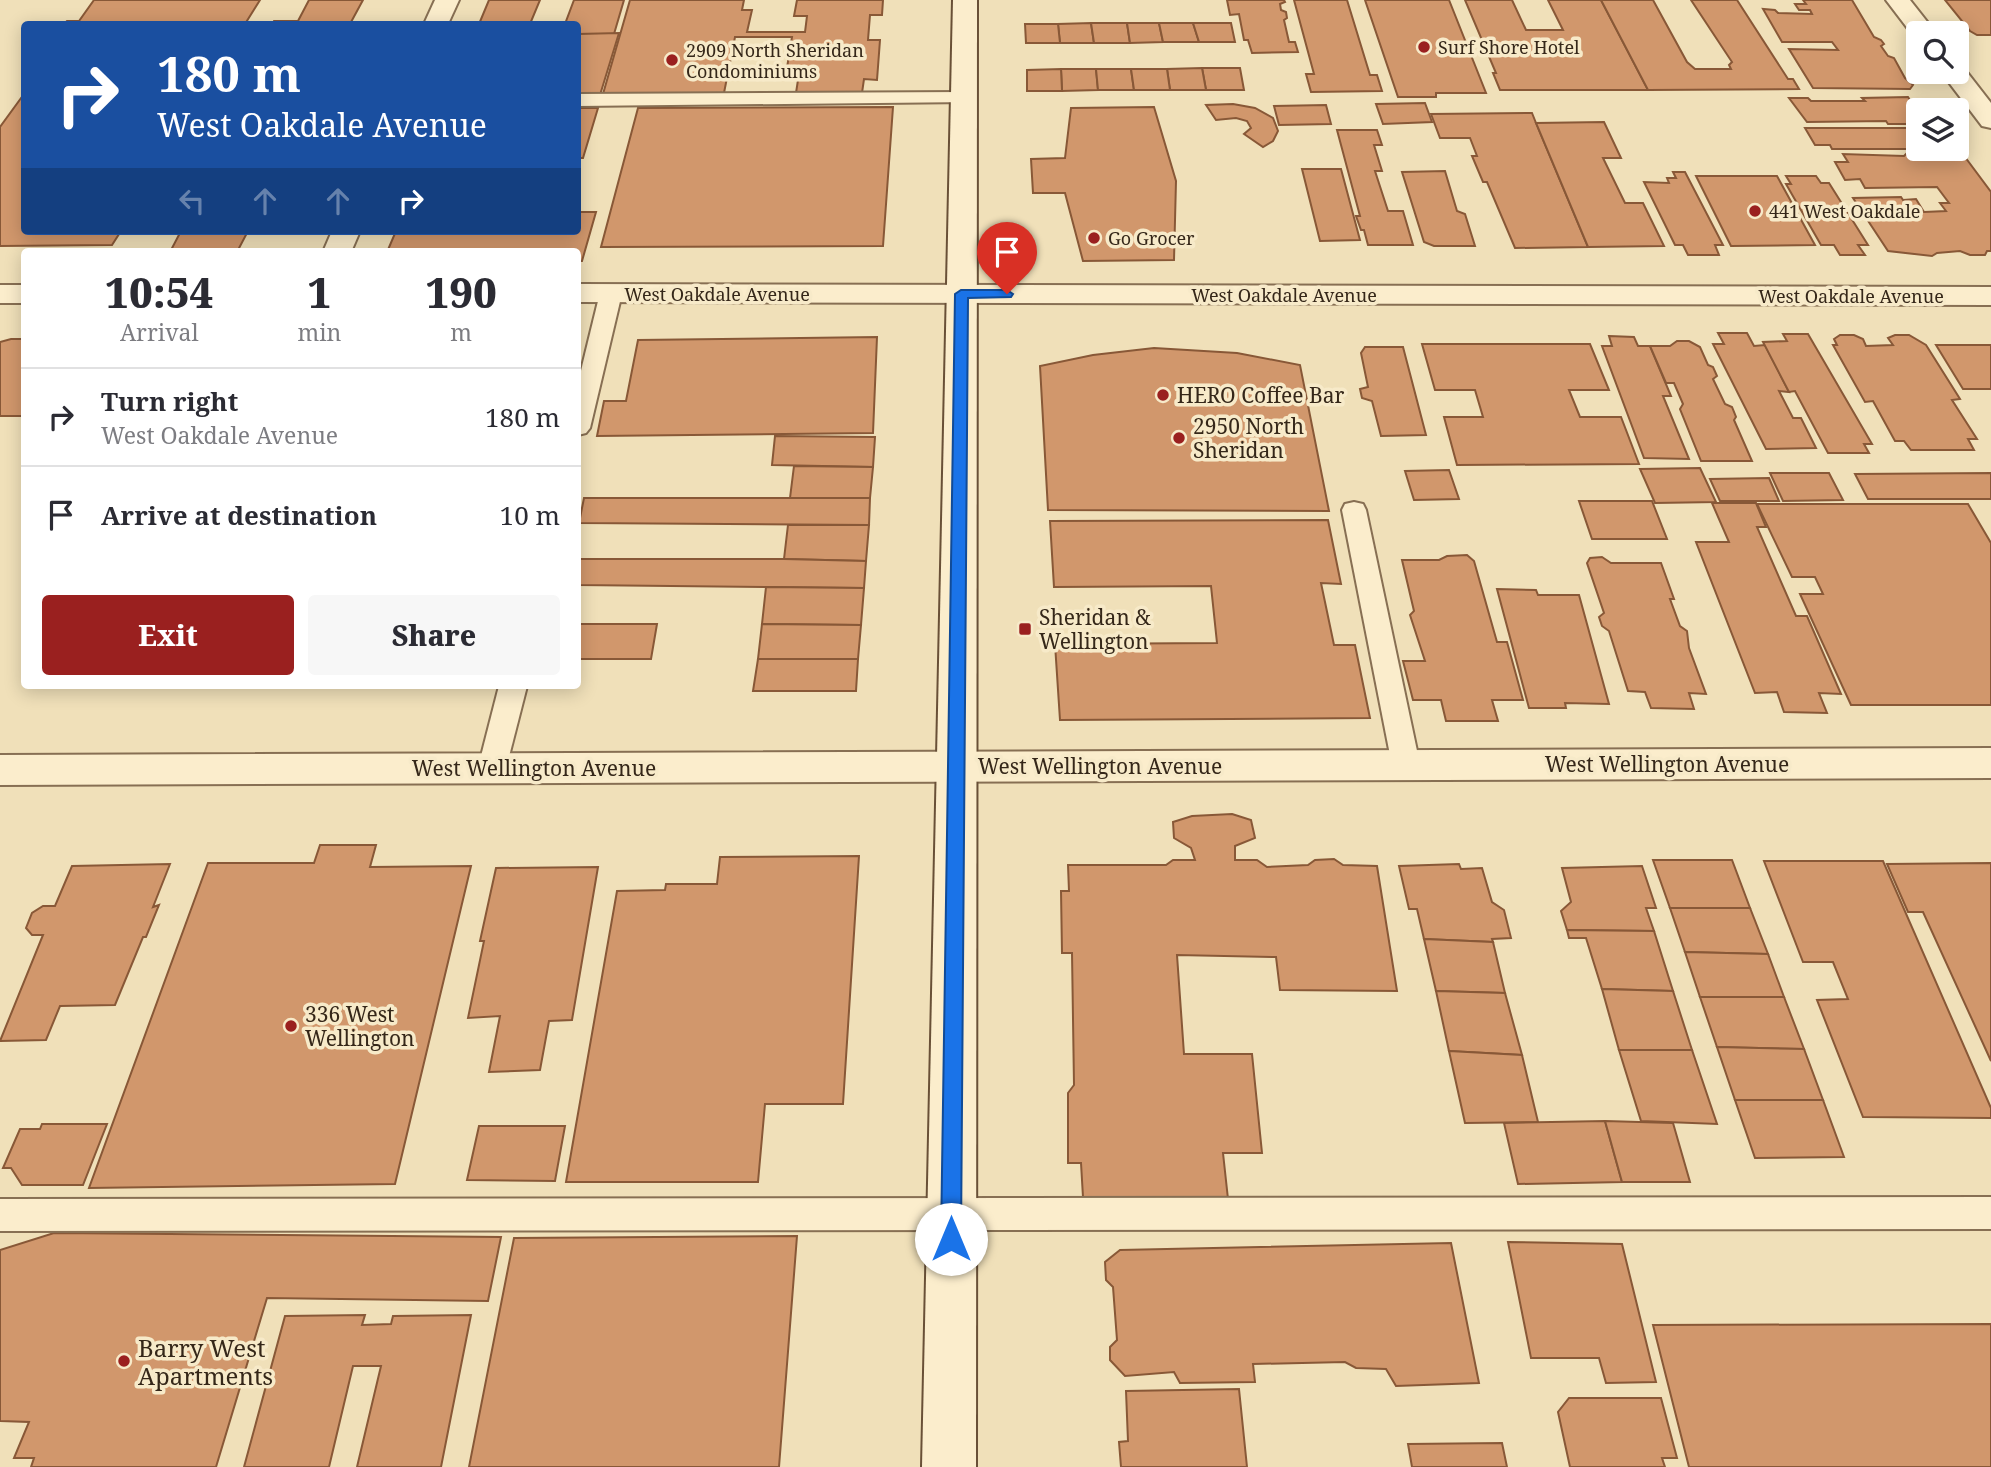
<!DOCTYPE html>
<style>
:root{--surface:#fff;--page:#f7f7f7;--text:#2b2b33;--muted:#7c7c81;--line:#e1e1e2;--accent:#9a201f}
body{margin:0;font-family:"Noto Serif",serif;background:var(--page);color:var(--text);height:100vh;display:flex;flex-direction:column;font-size:26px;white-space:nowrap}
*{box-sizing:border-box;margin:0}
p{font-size:23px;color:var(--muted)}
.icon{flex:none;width:38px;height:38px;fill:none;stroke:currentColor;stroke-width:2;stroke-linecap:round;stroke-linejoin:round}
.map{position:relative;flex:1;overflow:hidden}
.sheet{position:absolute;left:21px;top:248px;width:560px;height:441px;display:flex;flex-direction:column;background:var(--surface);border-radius:7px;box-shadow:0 4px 18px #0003}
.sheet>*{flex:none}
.hud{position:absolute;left:21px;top:21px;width:560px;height:214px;border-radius:7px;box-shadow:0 4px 18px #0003;background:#1a4fa0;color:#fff;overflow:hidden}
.controls{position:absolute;left:1906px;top:21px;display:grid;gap:14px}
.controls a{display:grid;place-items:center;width:63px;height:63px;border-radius:7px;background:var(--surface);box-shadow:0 4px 18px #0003;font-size:35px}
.pin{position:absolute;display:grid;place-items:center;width:60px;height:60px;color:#fff;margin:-72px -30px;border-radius:50% 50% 50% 0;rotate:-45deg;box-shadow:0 0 7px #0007}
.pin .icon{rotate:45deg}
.me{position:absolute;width:77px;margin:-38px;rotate:0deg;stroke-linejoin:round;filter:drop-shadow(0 0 5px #0008)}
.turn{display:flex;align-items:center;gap:24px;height:147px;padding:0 21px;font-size:32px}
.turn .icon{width:91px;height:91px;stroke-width:2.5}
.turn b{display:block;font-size:49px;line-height:60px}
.lanes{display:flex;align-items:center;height:66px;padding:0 21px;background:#0003;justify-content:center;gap:35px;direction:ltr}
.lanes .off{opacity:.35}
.eta{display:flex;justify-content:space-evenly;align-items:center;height:119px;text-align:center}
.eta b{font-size:42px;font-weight:800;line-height:49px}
.action{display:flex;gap:14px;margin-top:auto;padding:14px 21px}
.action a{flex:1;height:80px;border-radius:7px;background:var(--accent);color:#fff;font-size:28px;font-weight:800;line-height:80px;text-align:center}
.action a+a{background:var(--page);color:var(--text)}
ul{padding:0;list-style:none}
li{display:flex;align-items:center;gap:21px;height:98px;padding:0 21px;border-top:2px solid var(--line)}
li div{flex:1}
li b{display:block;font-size:26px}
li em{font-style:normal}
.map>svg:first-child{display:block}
.building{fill:#d1976c;stroke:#885837;stroke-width:2}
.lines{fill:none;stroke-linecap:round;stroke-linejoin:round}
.lane-casing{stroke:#876f53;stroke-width:4}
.street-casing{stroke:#876f53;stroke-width:4}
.secondary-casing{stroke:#695037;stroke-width:4}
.lane{fill:#fbedcc;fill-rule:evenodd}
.street{fill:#fbedcc;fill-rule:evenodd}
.secondary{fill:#fbedcc;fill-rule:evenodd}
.route{fill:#1a73e8;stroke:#114b97;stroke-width:2}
.poi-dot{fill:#9a201f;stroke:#f7eac9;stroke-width:2.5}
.labels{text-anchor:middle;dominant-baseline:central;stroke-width:7;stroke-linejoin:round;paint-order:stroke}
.far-poi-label{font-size:18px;fill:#352719;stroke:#f7eac9;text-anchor:start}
.far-street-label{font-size:18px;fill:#352719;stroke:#f7eac9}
.poi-label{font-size:21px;fill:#352719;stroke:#f7eac9;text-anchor:start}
.street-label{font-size:21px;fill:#352719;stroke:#f7eac9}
.near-poi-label{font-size:24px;fill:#352719;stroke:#f7eac9;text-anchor:start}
</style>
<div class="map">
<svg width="1991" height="1467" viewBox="0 0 1991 1467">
<rect width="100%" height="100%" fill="#f0e0b9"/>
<g class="building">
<path d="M94,0H260L245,24H64L67,21H79Z"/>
<path d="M309,0H363L350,24H272L274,21H298Z"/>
<path d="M489,0H540L530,24H479Z"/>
<path d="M574,0H624L614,34H578V24H565Z"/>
<path d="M630,0H744L742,10H752L747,32H805L807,16H794L797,0H883L882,15H870L868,40H880L877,80L864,79L862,93H796L798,80H785L792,37H735L724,93L603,94Z"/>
<path d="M1227,0H1284L1285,2L1280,4L1281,10L1286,12L1287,18L1284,20L1289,42H1295L1298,52L1252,53L1248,40H1244L1239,14L1230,15Z"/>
<path d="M1294,0H1347L1370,75H1377L1382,91L1311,92L1306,74H1314Z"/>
<path d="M1365,0H1449L1486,93H1436V97H1398Z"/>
<path d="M1465,0H1512L1526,30H1563L1548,0H1601L1648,90H1500L1493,73H1496Z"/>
<path d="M1601,0H1653L1687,62L1695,69H1731L1729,65L1732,62L1691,0H1737L1788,79H1793L1799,89L1648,90Z"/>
<path d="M1803,0H1852L1874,37L1881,40L1884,44L1881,46L1888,56L1894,58L1905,78L1913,85L1910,89L1813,88L1789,49L1838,50L1832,42H1782L1763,9L1775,10L1778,13L1812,14L1810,10H1799L1795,4H1806Z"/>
<path d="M1945,0H1991V35H1977L1970,31Z"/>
<path d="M1091,23L1094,43H1060L1058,24Z"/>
<path d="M1091,23H1127L1130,43H1094Z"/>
<path d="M1127,23H1159L1163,42L1130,43Z"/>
<path d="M1159,23H1193L1199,42H1163Z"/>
<path d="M1193,23H1231L1235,42H1199Z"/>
<path d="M1025,24H1058L1060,43H1026Z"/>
<path d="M619,33L600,95H578V34Z"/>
<path d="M1202,68H1240L1244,90H1206Z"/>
<path d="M1202,68L1206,90H1170L1167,69Z"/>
<path d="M1061,69H1096L1098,90L1062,91Z"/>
<path d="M1061,69L1062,91H1027V70Z"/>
<path d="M1096,69H1131L1134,90H1098Z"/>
<path d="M1131,69H1167L1170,90H1134Z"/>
<path d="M24,94V231H121L112,245L0,246V127Z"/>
<path d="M1908,97L1912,103H1922L1933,110H1918V124H1888L1886,121L1807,122L1789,98H1808L1811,101H1865L1862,98Z"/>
<path d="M1425,103L1432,122L1383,124L1376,104Z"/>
<path d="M1233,104L1255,108L1273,118L1278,131L1273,141L1263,147L1244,134L1251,128L1247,121L1236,118L1216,120L1206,105Z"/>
<path d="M1326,105L1331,124L1279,125L1274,106Z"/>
<path d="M893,107L883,246L601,247L638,108Z"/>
<path d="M1154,107L1176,181L1174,260L1083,261L1065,193H1033L1031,159L1065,158L1071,108Z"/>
<path d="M578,108H598L583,158H578Z"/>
<path d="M1532,113L1536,123L1588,247L1515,248L1487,182H1483L1472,156H1477L1470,138H1440L1431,114Z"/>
<path d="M1604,122L1621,158H1603L1625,203H1643L1664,246L1588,247L1536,123Z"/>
<path d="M1805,128H1918V149H1832L1830,145H1815Z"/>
<path d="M1337,130H1377L1382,145H1374L1382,171H1375L1388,211H1403L1413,245H1368L1364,230H1361L1356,216H1360Z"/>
<path d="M1907,153H1962L1991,192V251H1987L1985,255H1970L1960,251L1937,253L1932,256L1888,251L1853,198L1901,197L1903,200L1916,199L1924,212L1946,211L1940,203H1949L1937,187L1865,188L1860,179L1845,180L1835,162H1848L1843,154L1904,156Z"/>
<path d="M1302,169H1341L1360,240L1320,241Z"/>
<path d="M1445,171L1457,211L1465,214L1475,246H1434L1424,242L1402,172Z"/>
<path d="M1673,172H1685L1723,245H1715L1719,255H1688L1683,245H1675L1644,182L1669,183L1667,178H1676Z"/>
<path d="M1696,176H1777L1815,245L1731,246Z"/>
<path d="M1786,176H1816L1821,183H1829L1868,245H1858L1865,255H1840L1834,245H1821L1786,184H1791Z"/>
<path d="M578,212H596L582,261H578V252H387L396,231H578Z"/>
<path d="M171,231H248L237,252H170L181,231Z"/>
<path d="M1718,333H1747L1754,346L1765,345L1789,392L1779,391L1793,418H1801L1816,448L1766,449L1713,344H1724Z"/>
<path d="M1783,334H1808L1872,444H1864L1869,453H1828L1795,391L1789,392L1763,342L1787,341Z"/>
<path d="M1840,335H1854L1863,339L1866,346L1893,345L1888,338L1895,335H1909L1926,345L1960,399L1952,400L1977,439H1968L1974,450H1911L1904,441H1895L1873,401L1865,402L1833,345H1837L1834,339Z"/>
<path d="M1609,336L1634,337L1638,346H1650L1671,396H1663L1689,459L1644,458L1602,346H1612Z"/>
<path d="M877,337L873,433L597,436L604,401H626L638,340Z"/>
<path d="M11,339H24V416H0V342Z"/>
<path d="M1677,341H1689L1700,347L1708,365L1713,367L1717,376L1713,379L1725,404L1732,407L1736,417L1734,420L1752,461H1701L1680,409L1683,404L1674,383H1666L1650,346H1670Z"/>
<path d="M1422,344H1590L1609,390H1569L1580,417H1621L1639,464L1457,465L1444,417H1483L1475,390H1435Z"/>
<path d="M1936,345H1991V389H1963Z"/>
<path d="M1365,347H1403L1426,435L1381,436L1372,401L1362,398L1360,389L1368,387L1361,353Z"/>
<path d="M1154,348L1237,353L1300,365L1329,511L1048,510L1040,366L1093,355Z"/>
<path d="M775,436L875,437L873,467L772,465Z"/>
<path d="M794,466L873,467L870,498H790Z"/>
<path d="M1700,468L1716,502L1655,503L1640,469Z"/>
<path d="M1449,470L1459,499L1414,500L1405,471Z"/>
<path d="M1770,473H1829L1843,500L1783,501Z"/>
<path d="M1991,473V499H1868L1855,474Z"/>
<path d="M1769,478L1779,501H1720L1710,479Z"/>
<path d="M584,498H870L869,525L579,523Z"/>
<path d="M1579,501H1652L1667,539H1592Z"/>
<path d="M1712,503H1756L1766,527H1757L1796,616H1807L1841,694L1819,693L1827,713L1784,712L1777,692L1755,693L1696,542H1729Z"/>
<path d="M1757,504H1968L1991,543V705H1851L1800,594H1823L1815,577H1792Z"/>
<path d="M1328,520L1341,584L1321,583L1334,645H1355L1370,718L1060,720L1055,644L1217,643L1211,586L1054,587L1050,521Z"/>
<path d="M788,525H869L866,561L784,559Z"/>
<path d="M1467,555L1474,561L1497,642H1507L1523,700H1492L1498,721H1446L1441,700H1413L1403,661H1425L1410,615L1414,611L1402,560H1439L1447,556Z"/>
<path d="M1602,557L1611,563H1661L1674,599H1670L1680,626L1687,631L1689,648L1706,694L1689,693L1694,709L1651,708L1645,692L1628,691L1609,631L1602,626L1599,617L1604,613L1587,563L1590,558Z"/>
<path d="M578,559H784L866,561L864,588L766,587L578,585Z"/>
<path d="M766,587L864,588L861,625L762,624Z"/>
<path d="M1497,589L1536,590L1538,595H1579L1609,704L1565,703L1566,708H1529Z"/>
<path d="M578,624H657L651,659H578Z"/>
<path d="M762,624L861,625L858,659H758Z"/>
<path d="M758,659H858L856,691H753Z"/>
<path d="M1232,814L1251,820L1255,838L1235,846V860H1257L1267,867L1308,865L1315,860L1334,859L1343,865L1377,866L1397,991L1280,990L1276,957L1177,955L1184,1054H1252L1262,1153H1223L1228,1199L1083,1197L1081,1163H1068V1093L1074,1085L1072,953H1062L1061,891H1069L1068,865H1166L1173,860H1195L1191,848L1174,838L1173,822L1192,816Z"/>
<path d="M320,845H376L370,867L471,866L395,1184L89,1188L208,863H314Z"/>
<path d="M859,856L843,1104H765L758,1182H566L617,891L665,890L666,884H717L720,857Z"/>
<path d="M1653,860H1732L1750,908H1670Z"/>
<path d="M1764,861H1883L1991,1108V1118L1863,1117L1817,1000L1848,999L1833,962H1803Z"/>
<path d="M1991,863V1061L1923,912H1908L1887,864Z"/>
<path d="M170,864L153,907L159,905L146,937H143L115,1005L60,1006L46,1040L0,1041L43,935H32L26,928L32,913L43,906H55L72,866Z"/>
<path d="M1459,864L1461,869L1482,868L1492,902L1504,910L1511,938L1492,939L1493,942L1424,939L1417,909H1409L1399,866Z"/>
<path d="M1642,866L1656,908H1646L1654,931L1567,930L1561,911L1571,902L1562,868Z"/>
<path d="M598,867L572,1020L549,1021L540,1070L489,1072L500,1016L468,1018L484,941H480L496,868Z"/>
<path d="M1670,908H1750L1768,954L1685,952Z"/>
<path d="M1567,930L1654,931L1673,991L1602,989L1586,938H1569Z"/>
<path d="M1424,939L1493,942L1505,993L1436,991Z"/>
<path d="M1685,952L1768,954L1784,997H1700Z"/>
<path d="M1602,989L1673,991L1692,1050H1619Z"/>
<path d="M1436,991L1505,993L1522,1055L1449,1051Z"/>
<path d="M1700,997H1784L1804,1049L1717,1047Z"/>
<path d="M1717,1047L1804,1049L1823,1100H1735Z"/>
<path d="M1619,1050H1692L1717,1124L1641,1121Z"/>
<path d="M1449,1051L1522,1055L1538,1122L1465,1123Z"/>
<path d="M1735,1100H1823L1844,1157L1755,1158Z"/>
<path d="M1605,1121L1622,1182L1518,1184L1504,1123Z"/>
<path d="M1605,1121L1673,1123L1690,1182H1622Z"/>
<path d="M42,1124H107L83,1185H22L11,1168H3L20,1129H40Z"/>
<path d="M479,1126H565L555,1181L467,1180Z"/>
<path d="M54,1233L501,1237L488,1301L267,1298L216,1467H31L34,1458H14L29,1422L0,1421V1250Z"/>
<path d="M797,1236L779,1467H469L514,1238Z"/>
<path d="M1508,1242L1622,1244L1656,1382L1606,1383L1599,1358H1531Z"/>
<path d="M1451,1243L1479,1383L1396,1386L1386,1369L1356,1368L1345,1362L1253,1364L1255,1382L1180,1383L1174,1372L1125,1376L1110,1360V1347L1117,1340L1113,1287L1106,1280L1105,1262L1120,1250Z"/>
<path d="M365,1315L362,1325L391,1324L393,1316L471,1315L441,1467H357L381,1366H353L329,1467H244L285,1316Z"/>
<path d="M1991,1324V1467H1689L1653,1325Z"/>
<path d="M1239,1389L1247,1467H1121L1119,1442L1128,1441L1126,1391Z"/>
<path d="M1569,1398H1661L1677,1458H1662L1665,1467H1570L1558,1412Z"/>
<path d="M1502,1443L1507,1467H1412L1408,1444Z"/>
</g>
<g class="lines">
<defs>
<g id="lane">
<path d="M964,92L971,94L973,98L971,102L578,106V94Z"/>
<path d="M611,287L619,288L622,293L590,428L586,433L578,435V383L600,293L603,288Z"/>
<path d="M1354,502L1363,504L1366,510L1420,765L1416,772L1406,776L1396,772L1392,765L1342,510L1345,504Z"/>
<path d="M499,686H527L506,768L502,776L492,779L482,776L478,768Z"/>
<path d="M1991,1197V1229L0,1231V1199Z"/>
</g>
<g id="street">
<path d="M435,0H459L448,24H424Z"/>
<path d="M1886,0H1910L1936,33H1918V39L1915,38Z"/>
<path d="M1956,65L1963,67L1991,103V128L1982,126L1941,72H1956Z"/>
<path d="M332,231H360L351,252H323Z"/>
<path d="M578,284L1991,287V305L578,302Z"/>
<rect x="0" y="285" width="24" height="18"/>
<path d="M1991,748V778L0,785V755Z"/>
</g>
<path id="secondary" d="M953,0H977L976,1467H922Z"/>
</defs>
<use href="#lane" class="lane-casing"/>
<use href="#street" class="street-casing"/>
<use href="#secondary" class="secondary-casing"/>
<use href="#lane" class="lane"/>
<use href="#street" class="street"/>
<use href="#secondary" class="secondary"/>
</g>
<path class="route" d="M1007,290L1013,294L1011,297L968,298L961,1239L958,1246L951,1248L944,1246L941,1239L955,294L961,290Z"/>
<g class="poi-dot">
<circle cx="1424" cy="47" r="7"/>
<circle cx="672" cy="60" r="7"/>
<circle cx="1755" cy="211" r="7"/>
<circle cx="1094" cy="238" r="7"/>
<circle cx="1163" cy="395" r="7"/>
<circle cx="1179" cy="438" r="7"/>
<rect x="1018" y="622" width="14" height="14" rx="3.5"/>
<circle cx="291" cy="1026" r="7"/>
<circle cx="124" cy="1361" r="7"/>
</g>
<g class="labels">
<g class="far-poi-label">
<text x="1438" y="47">Surf Shore Hotel</text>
<text x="686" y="50">2909 North Sheridan<tspan x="686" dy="21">Condominiums</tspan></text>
<text x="1769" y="211">441 West Oakdale</text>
<text x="1108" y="238">Go Grocer</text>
</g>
<g class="far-street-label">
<text x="717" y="294">West Oakdale Avenue</text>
<text x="1284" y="295">West Oakdale Avenue</text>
<text x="1851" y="296">West Oakdale Avenue</text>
</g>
<g class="poi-label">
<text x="1177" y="395">HERO Coffee Bar</text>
<text x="1193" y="426">2950 North<tspan x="1193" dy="24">Sheridan</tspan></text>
<text x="1039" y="617">Sheridan &amp;<tspan x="1039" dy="24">Wellington</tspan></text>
<text x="305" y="1014">336 West<tspan x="305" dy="24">Wellington</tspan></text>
</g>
<g class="street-label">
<text x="1667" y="764">West Wellington Avenue</text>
<text x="1100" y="766">West Wellington Avenue</text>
<text x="534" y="768">West Wellington Avenue</text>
</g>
<g class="near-poi-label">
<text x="138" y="1347">Barry West<tspan x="138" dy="28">Apartments</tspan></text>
</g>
</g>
</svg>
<div class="controls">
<a><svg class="icon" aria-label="search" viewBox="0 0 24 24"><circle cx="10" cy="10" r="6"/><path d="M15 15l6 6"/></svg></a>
<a><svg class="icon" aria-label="layers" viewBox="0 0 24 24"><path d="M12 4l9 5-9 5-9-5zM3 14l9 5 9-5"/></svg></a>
</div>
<div class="pin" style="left:1007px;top:294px;background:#d93025"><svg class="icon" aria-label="arrive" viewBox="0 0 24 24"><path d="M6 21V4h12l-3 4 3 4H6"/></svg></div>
<svg class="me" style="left:951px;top:1239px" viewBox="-20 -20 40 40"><circle r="19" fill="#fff"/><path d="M0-13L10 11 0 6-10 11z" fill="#1a73e8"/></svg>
<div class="hud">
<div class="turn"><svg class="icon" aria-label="right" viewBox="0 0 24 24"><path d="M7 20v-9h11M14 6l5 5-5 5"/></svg><div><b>180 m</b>West Oakdale Avenue</div></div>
<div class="lanes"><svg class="icon off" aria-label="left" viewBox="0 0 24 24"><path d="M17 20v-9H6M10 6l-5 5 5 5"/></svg><svg class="icon off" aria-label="ahead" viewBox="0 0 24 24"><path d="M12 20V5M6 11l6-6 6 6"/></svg><svg class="icon off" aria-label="ahead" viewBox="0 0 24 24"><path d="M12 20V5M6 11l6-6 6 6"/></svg><svg class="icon" aria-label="right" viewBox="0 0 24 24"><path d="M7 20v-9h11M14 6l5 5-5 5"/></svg></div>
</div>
<section class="sheet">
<div class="eta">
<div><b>10:54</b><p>Arrival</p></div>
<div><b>1</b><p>min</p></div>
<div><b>190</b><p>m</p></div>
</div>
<ul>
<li><svg class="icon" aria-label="right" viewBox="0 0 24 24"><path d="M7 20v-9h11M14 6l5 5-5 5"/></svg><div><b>Turn right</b><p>West Oakdale Avenue</p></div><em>180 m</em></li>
<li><svg class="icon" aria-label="arrive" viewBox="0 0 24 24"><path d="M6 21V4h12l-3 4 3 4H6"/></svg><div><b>Arrive at destination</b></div><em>10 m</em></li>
</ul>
<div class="action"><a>Exit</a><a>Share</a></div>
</section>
</div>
